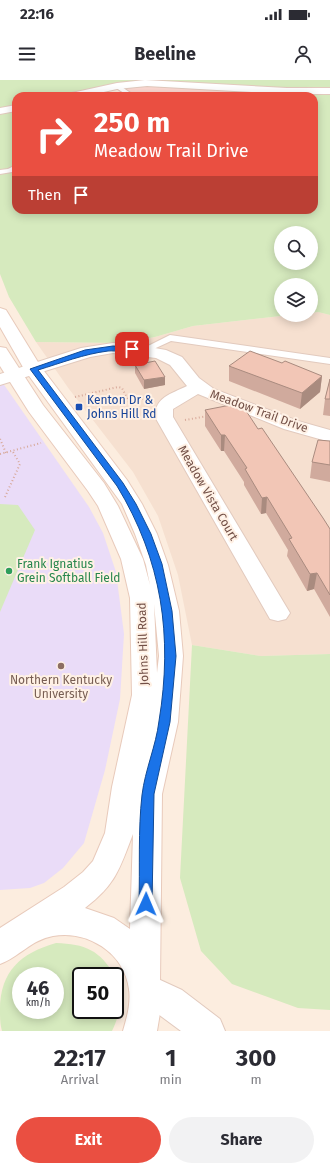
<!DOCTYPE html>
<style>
:root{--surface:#fff;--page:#f2f2f3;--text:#2b2b33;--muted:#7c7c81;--accent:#ea4f41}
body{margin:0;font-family:"Fira Sans",sans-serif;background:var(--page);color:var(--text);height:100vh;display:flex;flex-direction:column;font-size:15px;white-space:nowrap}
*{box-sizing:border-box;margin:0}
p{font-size:13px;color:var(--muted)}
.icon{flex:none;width:22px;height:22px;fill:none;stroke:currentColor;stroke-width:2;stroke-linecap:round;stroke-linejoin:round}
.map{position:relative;height:951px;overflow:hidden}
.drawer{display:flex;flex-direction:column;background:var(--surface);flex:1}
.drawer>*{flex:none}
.guide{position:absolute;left:12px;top:12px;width:306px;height:122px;border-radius:12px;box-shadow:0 2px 10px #0003;background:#ea4f41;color:#fff;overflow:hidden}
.fabs{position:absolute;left:274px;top:146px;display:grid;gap:8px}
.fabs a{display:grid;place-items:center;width:44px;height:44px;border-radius:50%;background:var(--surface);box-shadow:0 2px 10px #0003;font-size:20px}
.speed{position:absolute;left:12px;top:887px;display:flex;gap:8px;font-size:20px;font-weight:700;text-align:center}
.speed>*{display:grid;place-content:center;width:52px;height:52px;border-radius:50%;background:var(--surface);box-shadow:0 2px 10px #0003;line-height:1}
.speed small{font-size:10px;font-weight:400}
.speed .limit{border:2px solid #111;border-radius:6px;background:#fff;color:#111}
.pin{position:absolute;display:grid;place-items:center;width:34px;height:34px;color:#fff;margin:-17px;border-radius:8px;box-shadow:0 2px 6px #0006}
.me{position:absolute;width:44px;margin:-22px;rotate:1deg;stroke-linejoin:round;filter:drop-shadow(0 0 3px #0008)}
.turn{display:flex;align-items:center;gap:14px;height:84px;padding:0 16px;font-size:18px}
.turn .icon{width:52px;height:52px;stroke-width:2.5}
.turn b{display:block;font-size:28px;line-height:34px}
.then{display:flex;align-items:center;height:38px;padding:0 16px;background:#0003;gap:8px;font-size:15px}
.eta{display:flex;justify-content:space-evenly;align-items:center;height:68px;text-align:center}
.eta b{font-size:24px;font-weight:700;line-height:28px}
.button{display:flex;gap:8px;margin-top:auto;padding:8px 16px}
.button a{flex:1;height:46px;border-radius:24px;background:var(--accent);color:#fff;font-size:16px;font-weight:700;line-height:46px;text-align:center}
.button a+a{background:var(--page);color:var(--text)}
.status{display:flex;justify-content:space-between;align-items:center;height:28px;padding:0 20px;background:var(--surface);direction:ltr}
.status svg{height:11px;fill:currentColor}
header{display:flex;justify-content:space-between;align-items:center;height:52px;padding:0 16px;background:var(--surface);font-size:18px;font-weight:700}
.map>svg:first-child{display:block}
.residential{fill:#f6e0d0}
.commercial{fill:#fdd9d2}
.education{fill:#eadcf8}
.green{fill:#d6eabe;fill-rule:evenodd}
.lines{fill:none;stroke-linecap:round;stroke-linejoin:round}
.service-casing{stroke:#e2cabe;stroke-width:2}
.minor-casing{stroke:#e2cabe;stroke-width:2}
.secondary-casing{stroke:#e8cabb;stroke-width:2}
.path{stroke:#d7a99a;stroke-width:2;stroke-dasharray:1 2.5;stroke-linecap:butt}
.service{fill:#fff;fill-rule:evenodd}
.minor{fill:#fff;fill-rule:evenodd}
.secondary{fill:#fff;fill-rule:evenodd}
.wall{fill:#d0aa9d}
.shaded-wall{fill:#a98b7f}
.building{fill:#f2c6b6;stroke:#a98b7f}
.route{fill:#1a73e8;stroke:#114b97}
.transit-dot{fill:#1a4fb4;stroke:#fff1e5;stroke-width:1.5}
.leisure-dot{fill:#2e9e5b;stroke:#fff1e5;stroke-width:1.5}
.education-dot{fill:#8d6e63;stroke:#fff1e5;stroke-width:1.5}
.labels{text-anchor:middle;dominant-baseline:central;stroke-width:4;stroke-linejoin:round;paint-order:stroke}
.transit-label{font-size:12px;fill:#164399;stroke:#fff1e5;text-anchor:start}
.street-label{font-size:12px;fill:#735047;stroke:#fff1e5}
.leisure-label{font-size:12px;fill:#27864d;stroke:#fff1e5;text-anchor:start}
.education-label{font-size:12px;fill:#785e54;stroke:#fff1e5}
</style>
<div class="status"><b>22:16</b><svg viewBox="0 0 49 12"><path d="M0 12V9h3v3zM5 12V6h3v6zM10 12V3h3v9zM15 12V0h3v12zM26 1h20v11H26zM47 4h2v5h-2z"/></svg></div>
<header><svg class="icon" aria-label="menu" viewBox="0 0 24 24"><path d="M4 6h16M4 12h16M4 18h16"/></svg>Beeline<svg class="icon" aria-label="person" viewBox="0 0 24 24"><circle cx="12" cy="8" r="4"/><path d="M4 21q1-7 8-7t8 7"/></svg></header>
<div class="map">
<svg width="330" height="951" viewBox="0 0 330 951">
<rect width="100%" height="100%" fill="#fceddf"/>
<path class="residential" d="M318,232L330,235V574L261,576L192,565L178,495L158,436L133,392L69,309L36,262L120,263L155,257L193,246L290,235H311V233Z"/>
<path class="commercial" d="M167,5L233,9L229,16H125L117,10H111L135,6Z"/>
<path class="education" d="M0,299L89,427L103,453L116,492L124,554L120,619L105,690L84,763L63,788L44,803L30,808L0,810Z"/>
<g class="green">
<path d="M0,0H330V8L288,9L158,1L103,7L58,16H16V25L0,28Z"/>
<path d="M233,9L330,13V235L318,232L311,233V205H281V235H290L193,246L155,257L120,263L36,262L9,217L0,194V34L16,31V130H314V16H229ZM281,153H311V183H281Z"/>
<path d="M0,424L18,425L35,450L0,532Z"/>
<path d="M192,565L261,576L330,574V930L298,928L232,904L201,871L180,798Z"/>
<path d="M56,863C85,864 100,870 115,896H81V930H115V896C124,913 120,935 112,951H2C0,944 0,937 0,930C0,891 21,873 56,863ZM21,896H55V930H21Z"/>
</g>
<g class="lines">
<defs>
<g id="service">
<path d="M117,4L119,5L135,16H128L115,7Z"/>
<path d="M16,85V90L12,92L0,94V90L8,89Z"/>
<path d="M170,255L330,278V284L171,261L145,273H139L138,271Z"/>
</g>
<g id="minor">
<path d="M145,0L287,8H330V14H287L147,6L117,9L86,16H66L67,14L117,3Z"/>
<path d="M16,25V31L0,34V28Z"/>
<path d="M113,263L132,264L166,270L182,277L199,298L214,309L298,341L330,350V362L284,349L198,314L173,329V337L290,533L286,539L278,541L270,539L155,337C155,317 171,314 187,306L170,285L156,278L113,273L90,277L0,305V294L81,268Z"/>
<path d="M145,893L182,910L220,939L225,951H181L158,934L134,920L129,909L134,898Z"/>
</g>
<path id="secondary" d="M0,228L6,230L41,287L127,400L142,424L157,454L168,485L179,531L183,576L178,642L162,714L160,903L162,921L157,951H123C127,937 131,923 129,909C124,872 87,850 53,856C31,860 19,877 0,884V848L64,807L83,792L93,781L105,753L112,707L132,615L130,518L121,479L98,426L88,411L29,332L0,286V267L6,268L43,325L104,403L118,426L143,479L150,505L146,485L135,454L122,424L24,289L0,247ZM154,524L159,576L157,593ZM133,754L130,849L114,838L85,828C116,804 119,790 133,754Z"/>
</defs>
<use href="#service" class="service-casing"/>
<use href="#minor" class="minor-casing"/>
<use href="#secondary" class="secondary-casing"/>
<g class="path">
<path d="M75,317L118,307L122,308L129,322L151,317"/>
<path d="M185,340L208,336"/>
<path d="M0,359L6,373"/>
<path d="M0,374L41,363"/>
<path d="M5,417L20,384L13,372"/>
</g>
<use href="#service" class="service"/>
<use href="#minor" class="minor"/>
<use href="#secondary" class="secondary"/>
</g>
<g class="wall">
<path d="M282,283L322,296L320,312L300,329L229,301V286Z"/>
<path d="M135,285L165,305L144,309L135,293Z"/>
<path d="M330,299V336L323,335L325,319Z"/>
<path d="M205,330L258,349L330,449V537L314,509L307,511L287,476L288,470L266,433L261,434L244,405V402L224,371H221L205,346Z"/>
<path d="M330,361V402L310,398L312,382Z"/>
</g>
<g class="shaded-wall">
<path d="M322,296L320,312L300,329L302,313Z"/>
<path d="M165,297V305L144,309V300Z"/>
<path d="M221,355H225L224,371H221Z"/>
<path d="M267,417L266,433L261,434L262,418Z"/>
<path d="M317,493L314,509L307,511L310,494Z"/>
</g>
<g class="building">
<path d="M250,271L282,283L285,281L322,296L302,313L229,286Z"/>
<path d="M155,281L165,297L144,300L135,285Z"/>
<path d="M330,299V319H325Z"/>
<path d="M241,323L258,349L262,348L323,438L330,449V515L317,493L310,494L289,459L292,458L267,417L262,418L245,389L247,388L225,355H221L205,330Z"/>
<path d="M318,360L330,361V385L312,382Z"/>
</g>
<path class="route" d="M113,266L132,267L135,269C129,274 116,270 108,271C84,274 61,283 38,290L123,403L136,424L151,454L162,484L172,531L176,576L170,642L154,714L152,824L150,828L146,829L141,828L139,824C140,788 138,750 142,715C145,690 156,666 159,641C173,556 162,480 117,406L30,289L85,270Z"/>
<rect class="transit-dot" x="75" y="323" width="8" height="8" rx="2"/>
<circle class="leisure-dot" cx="9" cy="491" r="4"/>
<circle class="education-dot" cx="61" cy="586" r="4"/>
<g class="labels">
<g class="transit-label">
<text x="87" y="320">Kenton Dr &amp;<tspan x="87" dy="14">Johns Hill Rd</tspan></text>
</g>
<g class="street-label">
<text transform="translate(259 331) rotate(20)">Meadow Trail Drive</text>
<text transform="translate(208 413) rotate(60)">Meadow Vista Court</text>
<text transform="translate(143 564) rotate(-92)">Johns Hill Road</text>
</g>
<g class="leisure-label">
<text x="17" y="484">Frank Ignatius<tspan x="17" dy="14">Grein Softball Field</tspan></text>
</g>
<g class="education-label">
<text x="61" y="600">Northern Kentucky<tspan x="61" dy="14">University</tspan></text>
</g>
</g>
</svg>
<div class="fabs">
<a><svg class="icon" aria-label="search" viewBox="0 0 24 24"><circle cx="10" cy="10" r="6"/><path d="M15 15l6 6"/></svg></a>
<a><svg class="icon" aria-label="layers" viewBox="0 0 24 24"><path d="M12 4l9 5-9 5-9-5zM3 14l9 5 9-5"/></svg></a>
</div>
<div class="speed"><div>46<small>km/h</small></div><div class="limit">50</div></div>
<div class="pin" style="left:132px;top:269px;background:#d93025"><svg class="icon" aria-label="arrive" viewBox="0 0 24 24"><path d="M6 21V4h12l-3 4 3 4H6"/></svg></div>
<svg class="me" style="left:146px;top:824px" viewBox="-20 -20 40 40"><path d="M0-17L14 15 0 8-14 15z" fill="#1a73e8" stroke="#fff" stroke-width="4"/></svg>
<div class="guide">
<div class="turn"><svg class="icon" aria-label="right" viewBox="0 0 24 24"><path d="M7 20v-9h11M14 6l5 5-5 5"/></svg><div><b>250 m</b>Meadow Trail Drive</div></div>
<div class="then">Then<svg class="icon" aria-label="arrive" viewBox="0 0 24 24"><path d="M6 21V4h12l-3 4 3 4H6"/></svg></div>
</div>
</div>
<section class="drawer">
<div class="eta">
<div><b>22:17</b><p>Arrival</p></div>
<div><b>1</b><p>min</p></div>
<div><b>300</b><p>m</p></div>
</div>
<div class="button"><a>Exit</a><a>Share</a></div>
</section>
